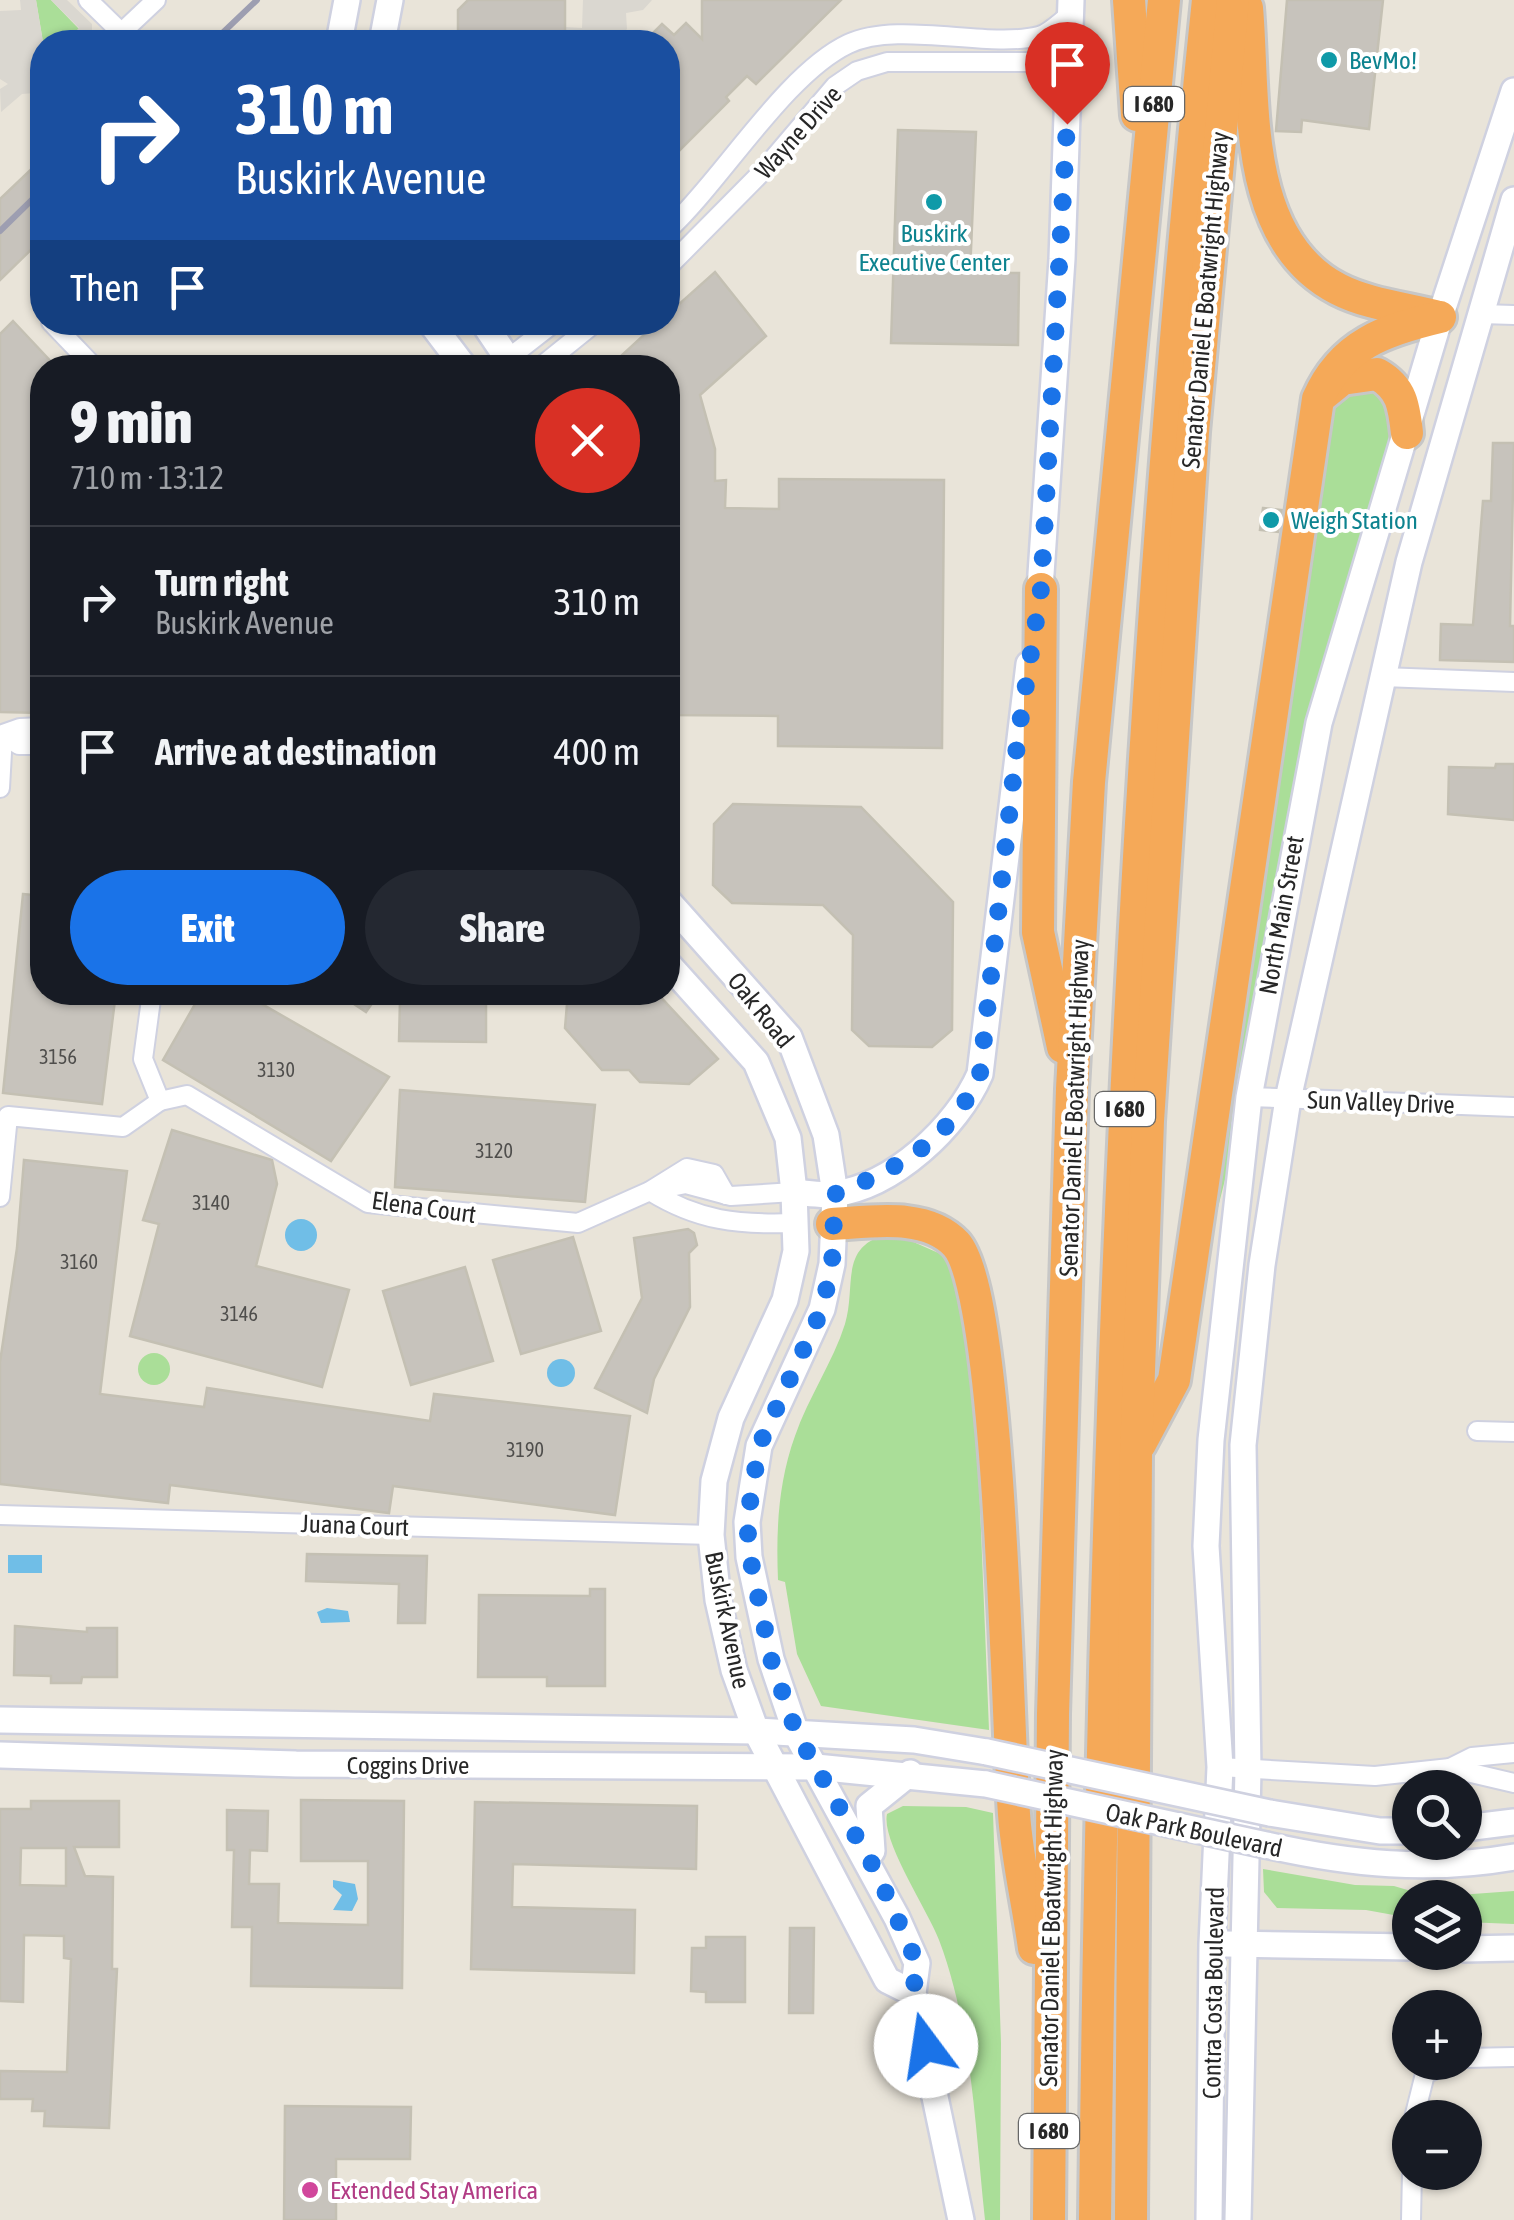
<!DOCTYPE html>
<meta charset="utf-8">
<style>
:root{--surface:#171b24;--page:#242831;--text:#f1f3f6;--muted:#9ea1a6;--line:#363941;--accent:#1a73e8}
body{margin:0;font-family:"Asap Condensed",sans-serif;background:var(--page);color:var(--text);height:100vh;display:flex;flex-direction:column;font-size:38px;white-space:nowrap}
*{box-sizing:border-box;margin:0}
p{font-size:32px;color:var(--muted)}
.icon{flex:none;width:55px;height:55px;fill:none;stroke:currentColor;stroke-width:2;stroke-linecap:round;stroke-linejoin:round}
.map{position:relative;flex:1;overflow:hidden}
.panel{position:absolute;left:30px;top:355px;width:650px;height:650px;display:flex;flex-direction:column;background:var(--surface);border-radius:40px;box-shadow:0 2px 8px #0004}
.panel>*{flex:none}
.hud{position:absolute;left:30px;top:30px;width:650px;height:305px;border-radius:40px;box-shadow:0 2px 8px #0004;background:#1a4fa0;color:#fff;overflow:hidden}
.controls{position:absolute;left:1392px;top:1770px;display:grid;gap:20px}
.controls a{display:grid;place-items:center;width:90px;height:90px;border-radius:50%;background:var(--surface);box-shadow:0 2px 8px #0004;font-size:50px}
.pin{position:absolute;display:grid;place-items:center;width:85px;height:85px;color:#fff;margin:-102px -42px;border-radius:50% 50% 50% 0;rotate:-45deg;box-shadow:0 0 10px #0007}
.pin .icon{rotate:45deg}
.me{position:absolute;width:110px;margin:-55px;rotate:346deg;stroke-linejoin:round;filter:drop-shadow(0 0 8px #0008)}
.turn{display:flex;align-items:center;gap:35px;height:210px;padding:0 40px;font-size:45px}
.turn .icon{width:130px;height:130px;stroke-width:2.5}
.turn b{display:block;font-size:70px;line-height:85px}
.then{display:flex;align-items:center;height:95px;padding:0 40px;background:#0003;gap:20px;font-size:38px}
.round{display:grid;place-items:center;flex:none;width:105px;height:105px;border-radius:52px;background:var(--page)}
.head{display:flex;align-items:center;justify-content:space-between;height:170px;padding:0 40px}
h1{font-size:60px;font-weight:800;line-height:75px}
.primary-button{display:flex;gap:20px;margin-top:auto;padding:20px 40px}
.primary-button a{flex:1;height:115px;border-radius:60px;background:var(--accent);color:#fff;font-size:40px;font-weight:800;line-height:115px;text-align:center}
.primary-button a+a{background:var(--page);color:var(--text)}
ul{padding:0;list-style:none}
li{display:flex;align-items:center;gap:30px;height:150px;padding:0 40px;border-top:2px solid var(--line)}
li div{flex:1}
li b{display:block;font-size:38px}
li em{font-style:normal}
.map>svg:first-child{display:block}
.green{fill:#aade98}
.plaza{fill:#dad7d0}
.water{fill:#70bee7}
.building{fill:#c7c3bc;stroke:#c4c0b3;stroke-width:2.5;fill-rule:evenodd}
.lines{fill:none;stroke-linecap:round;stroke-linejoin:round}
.street-casing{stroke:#cfd1e0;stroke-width:22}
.secondary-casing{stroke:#cfd1e0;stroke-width:30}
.highway-casing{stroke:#c7c7c7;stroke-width:38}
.street{stroke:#fff;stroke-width:18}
.secondary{stroke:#fff;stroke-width:25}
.highway{stroke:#f5a958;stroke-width:32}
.rail{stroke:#9d9eb1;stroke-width:6}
.secondary-bridge-casing{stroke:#cfd1e0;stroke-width:30;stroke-linecap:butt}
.secondary-bridge{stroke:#fff;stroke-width:25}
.route{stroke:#1a73e8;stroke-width:18;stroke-dasharray:0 32.4}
.culture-dot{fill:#0f9aa8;stroke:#fff;stroke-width:4}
.hotel-dot{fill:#d1479c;stroke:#fff;stroke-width:4}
.labels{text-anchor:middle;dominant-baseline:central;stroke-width:8;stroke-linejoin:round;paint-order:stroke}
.number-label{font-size:20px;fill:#4f4e4c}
.shield{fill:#fff;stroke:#686868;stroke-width:2.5}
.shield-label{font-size:22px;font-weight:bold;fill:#272727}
.culture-label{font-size:25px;fill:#0d838f;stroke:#fff;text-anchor:start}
.street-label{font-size:25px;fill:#272727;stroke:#fff}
.hotel-label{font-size:25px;fill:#b23c85;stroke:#fff;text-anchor:start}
</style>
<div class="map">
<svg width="1514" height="2220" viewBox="0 0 1514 2220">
<rect width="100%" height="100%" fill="#e9e4d9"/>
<g class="green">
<path d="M36,0H51L79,29L64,42H43Z"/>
<path d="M1360,373L1403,402L1319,723L1246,1097L1212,1231L1318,399Z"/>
<path d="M893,1233L943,1255L958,1281L974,1356L989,1730L821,1706L797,1654L785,1582L778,1580C776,1531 778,1483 795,1436C808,1398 833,1362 845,1324C857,1284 837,1244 893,1233Z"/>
<circle cx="154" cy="1369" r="16"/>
<path d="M903,1806L966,1807L993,1813L1001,2043L1000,2220H985C975,2127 972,2027 939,1940C927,1909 881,1841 887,1814Z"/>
<path d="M1263,1869L1355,1885L1394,1886L1431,1897L1514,1891V1924L1465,1922V1898H1410V1918L1366,1910L1277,1908L1264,1892Z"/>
</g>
<g class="plaza">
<path d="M20,0H36L43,42L42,86L35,93L22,94L1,112L0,89L8,84L0,79V11L21,10Z"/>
<path d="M51,0H67L92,24V41L64,42L79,28Z"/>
<path d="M583,0H673H652L643,10L626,13L627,29L618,42H565V27L582,28Z"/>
</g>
<g class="water">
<circle cx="301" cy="1235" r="16"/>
<circle cx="561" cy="1373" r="14"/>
<rect x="8" y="1555" width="34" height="18"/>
<path d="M327,1608L348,1611L350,1622L321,1623L317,1612Z"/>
<path d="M333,1880L355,1884L358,1899L352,1911L333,1910L342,1895L333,1887Z"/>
</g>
<g class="building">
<path d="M468,0H565V42H458V10Z"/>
<path d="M702,0H841L756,84L747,76L726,97L729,101L668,162V42H644L662,24L674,35L686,23L702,39Z"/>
<path d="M1287,0H1383L1369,129L1302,120L1301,132L1276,131Z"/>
<path d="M898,130L976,132L970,273H1019L1018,345L891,343Z"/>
<path d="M42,159V239L0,280V199Z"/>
<path d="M715,272L766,336L700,395L715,449V481L726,480L725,508L779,509V479L944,480L942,748L778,746V716L668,715V368H608L658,322H668V314Z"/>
<path d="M13,321L57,368H42V713L0,712V334Z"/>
<path d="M1493,443H1514L1510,626H1514V662L1440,660L1441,624L1473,625L1483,501H1491Z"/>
<path d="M1263,508L1282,510L1278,532L1260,530Z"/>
<path d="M1496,764H1514V820L1448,814L1449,767L1495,768Z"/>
<path d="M733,804L861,807L953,902L952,1030L932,1047L869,1046L852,1030L853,935L823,905L732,903L713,885L714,824Z"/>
<path d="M23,894L42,896V992H116L102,1104L3,1093Z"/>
<path d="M202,992H241L389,1077L331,1161L163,1060Z"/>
<path d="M336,992H380L366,1012Z"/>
<path d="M557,992H656L718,1059L689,1084L640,1082L629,1070H602L565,1028L567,1004Z"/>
<path d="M400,1000L486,1001V1042L399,1041Z"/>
<path d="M400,1090L595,1105L585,1202L395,1187Z"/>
<path d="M172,1130L272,1160L277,1184L256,1266L349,1290L322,1387L130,1336L159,1224L143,1220Z"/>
<path d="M24,1160L127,1171L100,1394L204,1407L207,1388L430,1421L434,1394L630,1416L615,1515L393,1486L389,1513L170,1485L168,1503L0,1484V1362L17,1248Z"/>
<path d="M688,1229L694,1233L697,1245L689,1253L690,1307L654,1379L647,1413L595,1388L642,1298L634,1238Z"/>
<path d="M573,1237L601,1331L521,1354L493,1260Z"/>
<path d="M465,1267L493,1361L411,1385L383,1291Z"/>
<path d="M307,1554L427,1556L425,1623H398L399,1584L306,1581Z"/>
<path d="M590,1589H605V1686H547V1677H478L479,1595L590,1596Z"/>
<path d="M15,1626L87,1632V1628H117V1677H82L81,1683H51V1676L14,1675Z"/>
<path d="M301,1800L404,1801L402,1988L251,1986L252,1927H232L234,1850H227V1810L268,1811L267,1851L250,1850L249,1884H279L278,1923L368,1925V1861H301Z"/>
<path d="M31,1801H119V1847H74L85,1876L113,1877L112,1969H117L109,2128L44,2126L45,2111H32L33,2099H0V2071L67,2072L71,1959L64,1958V1936L24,1935L23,2002L0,2001V1809H31ZM21,1848H66V1886L20,1885Z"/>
<path d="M475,1802L697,1806L696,1869L513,1864L512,1907L635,1910L634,1973L471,1969Z"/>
<path d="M790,1928H814L813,2013H789Z"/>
<path d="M706,1937H745V2002H706V1992L691,1991L692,1948H706Z"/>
<path d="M285,2106L411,2107L410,2159H336V2220H284Z"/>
</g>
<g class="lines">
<defs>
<g id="street">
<path d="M88,0L131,42"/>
<path d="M121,33L156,0"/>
<path d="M668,230C722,180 785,74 848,44C898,20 987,49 1039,36C1050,33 1062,20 1071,14"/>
<path d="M668,267L761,173L835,86L857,71L887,62H1034L1068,91"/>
<path d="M1481,314L1514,315"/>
<path d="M51,322L95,368"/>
<path d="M496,368L555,322"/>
<path d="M539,368L596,322"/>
<path d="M1383,677L1514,682"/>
<path d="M0,735L20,728L42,727"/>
<path d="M3,735L19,745H42"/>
<path d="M0,788L3,735"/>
<path d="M1249,1097L1514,1107"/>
<path d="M160,1101L187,1095L368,1203L578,1223L650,1191L687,1168L714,1174L726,1195"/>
<path d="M0,1197L8,1116L123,1127L160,1101L143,1059L152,992"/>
<path d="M794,1223C739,1225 698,1221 650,1191L686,1184L731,1196L794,1192"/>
<path d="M1477,1431L1514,1432"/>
<path d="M0,1515L711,1535"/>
<path d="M1220,1767L1375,1776L1450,1768L1472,1757L1514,1753"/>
<path d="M1450,1768L1514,1783"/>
<path d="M1465,2058L1514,2057"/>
<path d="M1414,2118L1425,2074L1452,2062"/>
<path d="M1411,2220L1412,2172"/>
</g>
<g id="secondary">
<path d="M339,42L347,0"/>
<path d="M382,42L390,0"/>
<path d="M430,322L465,368"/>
<path d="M483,322L514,368"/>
<path d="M1039,604L1062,259L1071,0"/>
<path d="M668,901L789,1037L826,1135L835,1194L832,1264L822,1309L759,1446L747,1522L749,1557L771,1659L796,1733L897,1918L917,1963L913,1993L961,2220"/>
<path d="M668,964L756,1062L788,1138L794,1192L796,1251L785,1300L731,1418L714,1481L711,1535L718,1600L734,1670L756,1731L887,1980L913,1993"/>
<path d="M794,1192C807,1193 821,1196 834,1194C894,1186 957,1127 980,1074L1029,664"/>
<path d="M0,1720L756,1731L914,1740L987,1752"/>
<path d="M0,1755L296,1764L816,1767L986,1784"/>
<path d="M1270,1813L1380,1831H1410"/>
<path d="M1465,1828L1514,1822"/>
<path d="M1266,1845C1350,1864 1429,1872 1514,1857"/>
<path d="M872,1851L869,1806L910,1773"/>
<path d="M1227,1944L1410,1947"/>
<path d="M1465,1949L1514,1948"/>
<path d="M1209,2220L1212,1944L1220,1767L1206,1546L1211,1440L1249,1097L1319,723L1440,317L1514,91"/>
<path d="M1238,2220L1248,1769L1243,1445L1262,1265L1288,1099L1409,562L1514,200"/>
</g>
<g id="highway">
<path d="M1129,0L1137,115"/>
<path d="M1247,8C1255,100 1241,239 1338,289C1367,304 1404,308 1435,316"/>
<path d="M1321,396L1342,379L1377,374C1402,388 1404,406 1407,433"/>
<path d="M1041,589L1038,932L1063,1047"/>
<path d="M832,1224C871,1222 926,1212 956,1244C1001,1294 1007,1723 1014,1814C1017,1858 1028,1904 1034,1948"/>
<path d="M1140,1444L1174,1380L1318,399C1342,344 1385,330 1440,317"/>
<path d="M1049,2220L1053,1714L1072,1089L1089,782L1164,0"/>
<path d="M1095,2220C1103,1479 1131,738 1208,0"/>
<path d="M1131,2220L1136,1453L1148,1121L1193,432L1233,0"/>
</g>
</defs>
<use href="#street" class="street-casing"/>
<use href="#secondary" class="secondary-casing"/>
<use href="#highway" class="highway-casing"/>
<use href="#street" class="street"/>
<use href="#secondary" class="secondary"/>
<use href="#highway" class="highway"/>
<g class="rail">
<path d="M213,42L257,0"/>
<path d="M0,231L42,190"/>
</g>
<defs>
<g id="secondary-bridge">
<path d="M987,1752L1270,1813"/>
<path d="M986,1784L1266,1845"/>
</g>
</defs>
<use href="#secondary-bridge" class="secondary-bridge-casing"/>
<use href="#secondary-bridge" class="secondary-bridge"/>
</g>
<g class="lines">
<path class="route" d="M926,2046L913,1993L917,1963L876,1871L796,1732L771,1659L750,1557L747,1522L759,1446L822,1309L832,1264L835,1194C899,1168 951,1140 980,1074L1018,736L1041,589L1067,124"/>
</g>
<g class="culture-dot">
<circle cx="1329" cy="60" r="10"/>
<circle cx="934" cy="202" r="10"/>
<circle cx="1271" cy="520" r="10"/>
</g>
<circle class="hotel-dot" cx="310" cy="2190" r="10"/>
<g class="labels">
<g class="number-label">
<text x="58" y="1056">3156</text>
<text x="276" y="1069">3130</text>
<text x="494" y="1150">3120</text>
<text x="211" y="1202">3140</text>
<text x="79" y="1261">3160</text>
<text x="239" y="1313">3146</text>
<text x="525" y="1449">3190</text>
</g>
<g class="shield">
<rect x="1124" y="87" width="60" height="34" rx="8"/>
<rect x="1095" y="1092" width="60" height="34" rx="8"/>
<rect x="1019" y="2114" width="60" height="34" rx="8"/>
</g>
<g class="shield-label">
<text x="1154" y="104">I 680</text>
<text x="1125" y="1109">I 680</text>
<text x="1049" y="2131">I 680</text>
</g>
<g class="culture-label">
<text x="1349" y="60">BevMo!</text>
<text x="934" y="233" text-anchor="middle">Buskirk<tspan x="934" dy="29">Executive Center</tspan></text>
<text x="1291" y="520">Weigh Station</text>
</g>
<g class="street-label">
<text transform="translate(798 132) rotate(-48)">Wayne Drive</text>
<text transform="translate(1205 300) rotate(-85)">Senator Daniel E Boatwright Highway</text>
<text transform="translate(1281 915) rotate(-80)">North Main Street</text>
<text transform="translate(761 1010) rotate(51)">Oak Road</text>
<text transform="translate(1381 1102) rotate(2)">Sun Valley Drive</text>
<text transform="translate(1074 1108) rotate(-88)">Senator Daniel E Boatwright Highway</text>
<text transform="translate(424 1207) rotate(8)">Elena Court</text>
<text transform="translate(355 1525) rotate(2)">Juana Court</text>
<text transform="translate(728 1620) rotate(78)">Buskirk Avenue</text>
<text x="408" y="1765">Coggins Drive</text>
<text transform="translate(1194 1830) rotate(12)">Oak Park Boulevard</text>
<text transform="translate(1051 1918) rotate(-89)">Senator Daniel E Boatwright Highway</text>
<text transform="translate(1213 1993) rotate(-89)">Contra Costa Boulevard</text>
</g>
<g class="hotel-label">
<text x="330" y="2190">Extended Stay America</text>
</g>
</g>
</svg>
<div class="controls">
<a><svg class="icon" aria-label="search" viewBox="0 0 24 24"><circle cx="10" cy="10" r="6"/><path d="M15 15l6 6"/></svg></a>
<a><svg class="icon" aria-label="layers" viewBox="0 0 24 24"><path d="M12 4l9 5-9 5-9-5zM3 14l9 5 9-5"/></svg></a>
<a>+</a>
<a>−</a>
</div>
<div class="pin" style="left:1067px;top:124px;background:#d93025"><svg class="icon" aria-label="arrive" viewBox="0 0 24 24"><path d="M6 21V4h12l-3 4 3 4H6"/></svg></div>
<svg class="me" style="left:926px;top:2046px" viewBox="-20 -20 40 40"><circle r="19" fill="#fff"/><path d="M0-13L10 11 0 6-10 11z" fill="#1a73e8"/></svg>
<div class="hud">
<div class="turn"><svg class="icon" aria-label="right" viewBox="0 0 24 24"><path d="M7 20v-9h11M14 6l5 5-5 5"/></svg><div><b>310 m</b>Buskirk Avenue</div></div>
<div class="then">Then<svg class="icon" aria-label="arrive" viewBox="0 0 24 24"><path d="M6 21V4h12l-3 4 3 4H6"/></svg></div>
</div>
<section class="panel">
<div class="head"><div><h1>9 min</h1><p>710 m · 13:12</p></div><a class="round" style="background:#d93025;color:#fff"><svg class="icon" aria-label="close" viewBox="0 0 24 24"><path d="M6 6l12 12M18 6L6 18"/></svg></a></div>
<ul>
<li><svg class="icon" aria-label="right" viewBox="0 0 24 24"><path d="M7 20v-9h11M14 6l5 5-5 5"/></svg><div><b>Turn right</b><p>Buskirk Avenue</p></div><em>310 m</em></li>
<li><svg class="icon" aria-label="arrive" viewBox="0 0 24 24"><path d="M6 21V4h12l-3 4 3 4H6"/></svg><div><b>Arrive at destination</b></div><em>400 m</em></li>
</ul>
<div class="primary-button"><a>Exit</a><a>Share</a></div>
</section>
</div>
